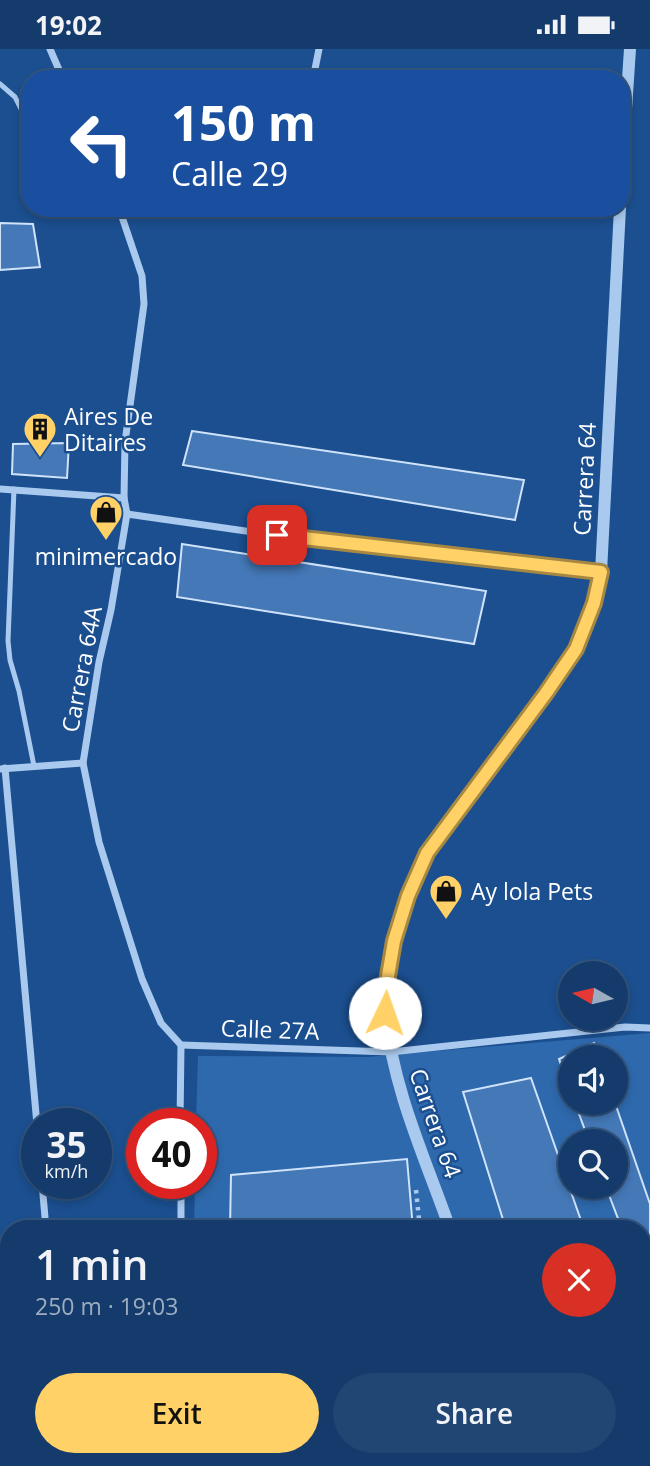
<!DOCTYPE html>
<meta charset="utf-8">
<style>
:root{--surface:#143b6b;--page:#214673;--text:#f1f3f6;--muted:#9dadc1;--line:#33557e;--accent:#ffd166}
body{margin:0;font-family:"Open Sans",sans-serif;background:var(--page);color:var(--text);height:100vh;display:flex;flex-direction:column;font-size:26px;white-space:nowrap}
*{box-sizing:border-box;margin:0}
p{font-size:23px;color:var(--muted)}
.icon{flex:none;width:38px;height:38px;fill:none;stroke:currentColor;stroke-width:2;stroke-linecap:round;stroke-linejoin:round}
.map{position:relative;flex:1;overflow:hidden}
.sheet{position:absolute;left:0px;top:1171px;width:651px;height:247px;display:flex;flex-direction:column;background:var(--surface);border-radius:28px 28px 0 0;box-shadow:0 4px 10px #0003,0 0 0 2px var(--line)}
.sheet>*{flex:none}
.guide{position:absolute;left:21px;top:21px;width:609px;height:147px;border-radius:28px;box-shadow:0 4px 10px #0003,0 0 0 2px var(--line);background:#1a4fa0;color:#fff;overflow:hidden}
.needle{width:46px;rotate:278deg}
.controls{position:absolute;left:558px;top:912px;display:grid;gap:14px}
.controls a{display:grid;place-items:center;width:70px;height:70px;border-radius:50%;background:var(--surface);box-shadow:0 4px 10px #0003,0 0 0 2px var(--line);font-size:35px}
.speed{position:absolute;left:21px;top:1059px;display:flex;gap:14px;font-size:35px;font-weight:700;text-align:center}
.speed>*{display:grid;place-content:center;width:91px;height:91px;border-radius:50%;background:var(--surface);box-shadow:0 4px 10px #0003,0 0 0 2px var(--line);line-height:1}
.speed small{font-size:18px;font-weight:400}
.speed .limit{border:10px solid #d22;background:#fff;color:#111}
.pin{position:absolute;display:grid;place-items:center;width:60px;height:60px;color:#fff;margin:-30px;border-radius:14px;box-shadow:0 4px 10px #0006}
.me{position:absolute;width:77px;margin:-38px;rotate:3deg;stroke-linejoin:round;filter:drop-shadow(0 0 5px #0008)}
.turn{display:flex;align-items:center;gap:24px;height:147px;padding:0 35px;font-size:32px}
.turn .icon{width:91px;height:91px;stroke-width:2.5}
.turn b{display:block;font-size:49px;line-height:60px}
.round{display:grid;place-items:center;flex:none;width:74px;height:74px;border-radius:37px;background:var(--page)}
.overview{display:flex;align-items:center;justify-content:space-between;height:119px;padding:0 35px}
h1{font-size:42px;font-weight:600;line-height:52px}
.primary-button{display:flex;gap:14px;margin-top:auto;padding:14px 35px}
.primary-button a{flex:1;height:80px;border-radius:42px;background:var(--accent);color:#111;font-size:28px;font-weight:600;line-height:80px;text-align:center}
.primary-button a+a{background:var(--page);color:var(--text)}
.status{display:flex;justify-content:space-between;align-items:center;height:49px;padding:0 35px;background:var(--surface);direction:ltr}
.status svg{height:19px;fill:currentColor}
.map>svg:first-child{display:block}
.green{fill:#2e69ad;fill-rule:evenodd}
.building{fill:#4478b7;stroke:#cfe3fa;stroke-width:2}
.lines{fill:none;stroke-linecap:round;stroke-linejoin:round}
.path{stroke:#a9c9ee;stroke-width:4.5;stroke-dasharray:3.5 5;stroke-linecap:butt}
.service{stroke:#a9c9ee;stroke-width:5}
.minor{stroke:#a9c9ee;stroke-width:7}
.tertiary{stroke:#a9c9ee;stroke-width:12}
.route-casing{stroke:#a68842;stroke-width:18}
.route{stroke:#ffd166;stroke-width:12}
.labels{text-anchor:middle;dominant-baseline:central;stroke-width:5;stroke-linejoin:round;paint-order:stroke}
.poi-label{font-size:23px;fill:#fff;stroke:#1b4f8f;text-anchor:start}
.street-label{font-size:23px;fill:#fff;stroke:#1b4f8f}
</style>
<div class="status"><b>19:02</b><svg viewBox="0 0 49 12"><path d="M0 12V9h3v3zM5 12V6h3v6zM10 12V3h3v9zM15 12V0h3v12zM26 1h20v11H26zM47 4h2v5h-2z"/></svg></div>
<div class="map">
<svg width="650" height="1417" viewBox="0 0 650 1417">
<rect width="100%" height="100%" fill="#1b4f8f"/>
<path class="green" d="M650,984V1417H216L215,1409H642V1180H194L195,1134H201V1074H196L198,1007L367,1008ZM570,1008H616V1054H570ZM570,1092H616V1138H570Z"/>
<g class="building">
<path d="M0,174L33,175L40,218L0,221Z"/>
<path d="M192,382L524,431L515,471L183,416Z"/>
<path d="M69,394L67,429L12,425L13,395Z"/>
<path d="M182,495L486,542L474,595L177,548Z"/>
<path d="M594,994L599,1008H570V1042L559,1010Z"/>
<path d="M531,1029L584,1180H506L463,1043Z"/>
<path d="M575,1054H615L650,1155V1247L648,1248L642,1234V1180H622L606,1138H616V1092H589Z"/>
<path d="M407,1110L413,1180H230L231,1126Z"/>
<path d="M642,1295L650,1296L648,1417H552V1409H642Z"/>
</g>
<g class="lines">
<g class="path">
<path d="M416,1141L420,1180"/>
<path d="M279,1409L280,1417"/>
<path d="M476,1417L477,1409"/>
</g>
<g class="service">
<path d="M0,35L15,48L30,78"/>
<path d="M14,440L8,592L10,611L19,642L34,717"/>
</g>
<g class="minor">
<path d="M50,0L63,30"/>
<path d="M313,30L319,0"/>
<path d="M119,159L142,227L144,255L125,393L124,449L127,465L111,561L99,613L83,714L99,793L142,930L161,974L181,996L180,1074"/>
<path d="M0,440L124,449"/>
<path d="M127,465L301,490L601,523"/>
<path d="M5,719L37,1076"/>
<path d="M0,720L83,714"/>
<path d="M181,996L391,1003L625,978L650,979"/>
<path d="M42,1134L46,1180"/>
<path d="M181,1134V1180"/>
<path d="M642,1288L650,1289"/>
<path d="M0,1302L9,1301"/>
<path d="M66,1409V1417"/>
</g>
<g class="tertiary">
<path d="M621,135L630,0"/>
<path d="M450,1180C426,1111 393,1041 386,967C381,917 403,848 427,805C448,767 479,732 505,698C529,666 558,634 576,599C588,575 595,549 601,523L620,159"/>
<path d="M503,1417V1409"/>
</g>
</g>
<g class="lines">
<defs>
<path id="route" d="M277,486L601,523L594,554L576,600L546,644L427,804L408,847L394,892L388,927L385,964"/>
</defs>
<use href="#route" class="route-casing"/>
<use href="#route" class="route"/>
</g>
<defs>
<symbol id="building-pin" viewBox="-11 -11 22 30"><path d="M0 17L-7.5 6A9.5 9.5 0 1 1 7.5 6Z" fill="#ffd166" stroke="#1b4f8f"/><path d="M-4-6H4V6H1V3H-1V6H-4ZM-2.5-4.3h1.7v1.8h-1.7ZM.8-4.3h1.7v1.8H.8ZM-2.5-1h1.7V.8h-1.7ZM.8-1h1.7V.8H.8Z" fill="#111"/></symbol>
<symbol id="shop-pin" viewBox="-11 -11 22 30"><path d="M0 17L-7.5 6A9.5 9.5 0 1 1 7.5 6Z" fill="#ffd166" stroke="#1b4f8f"/><path d="M-5-2.5h2.3a2.7 3.5 0 0 1 5.4 0H5L5.5 6h-11ZM-1.5-2.5h3a1.5 2.3 0 0 0-3 0Z" fill="#111"/></symbol>
</defs>
<g fill-rule="evenodd">
<use href="#building-pin" x="21" y="361" width="38" height="52"/>
<use href="#shop-pin" x="87" y="444" width="38" height="52"/>
<use href="#shop-pin" x="427" y="823" width="38" height="52"/>
</g>
<g class="labels">
<g class="poi-label">
<text x="64" y="367">Aires De<tspan x="64" dy="26">Ditaires</tspan></text>
<text x="106" y="507" text-anchor="middle">minimercado</text>
<text x="471" y="842">Ay lola Pets</text>
</g>
<g class="street-label">
<text transform="translate(584 430) rotate(-87)">Carrera 64</text>
<text transform="translate(81 620) rotate(-79)">Carrera 64A</text>
<text transform="translate(270 980) rotate(2)">Calle 27A</text>
<text transform="translate(436 1074) rotate(71)">Carrera 64</text>
</g>
</g>
</svg>
<div class="controls">
<a><svg class="needle" viewBox="-14 -14 28 28"><path d="M0-13l5 13h-10z" fill="#e53935"/><path d="M0 13l5-13h-10z" fill="#9dadc1"/></svg></a>
<a><svg class="icon" aria-label="sound" viewBox="0 0 24 24"><path d="M4 9h4l5-4v14l-5-4H4zM17 9q2 3 0 6"/></svg></a>
<a><svg class="icon" aria-label="search" viewBox="0 0 24 24"><circle cx="10" cy="10" r="6"/><path d="M15 15l6 6"/></svg></a>
</div>
<div class="speed"><div>35<small>km/h</small></div><div class="limit">40</div></div>
<div class="pin" style="left:277px;top:486px;background:#d93025"><svg class="icon" aria-label="arrive" viewBox="0 0 24 24"><path d="M6 21V4h12l-3 4 3 4H6"/></svg></div>
<svg class="me" style="left:385px;top:964px" viewBox="-20 -20 40 40"><circle r="19" fill="#fff"/><path d="M0-13L10 11 0 6-10 11z" fill="#ffd166"/></svg>
<div class="guide">
<div class="turn"><svg class="icon" aria-label="left" viewBox="0 0 24 24"><path d="M17 20v-9H6M10 6l-5 5 5 5"/></svg><div><b>150 m</b>Calle 29</div></div>
</div>
<section class="sheet">
<div class="overview"><div><h1>1 min</h1><p>250 m · 19:03</p></div><a class="round" style="background:#d93025;color:#fff"><svg class="icon" aria-label="close" viewBox="0 0 24 24"><path d="M6 6l12 12M18 6L6 18"/></svg></a></div>
<div class="primary-button"><a>Exit</a><a>Share</a></div>
</section>
</div>
